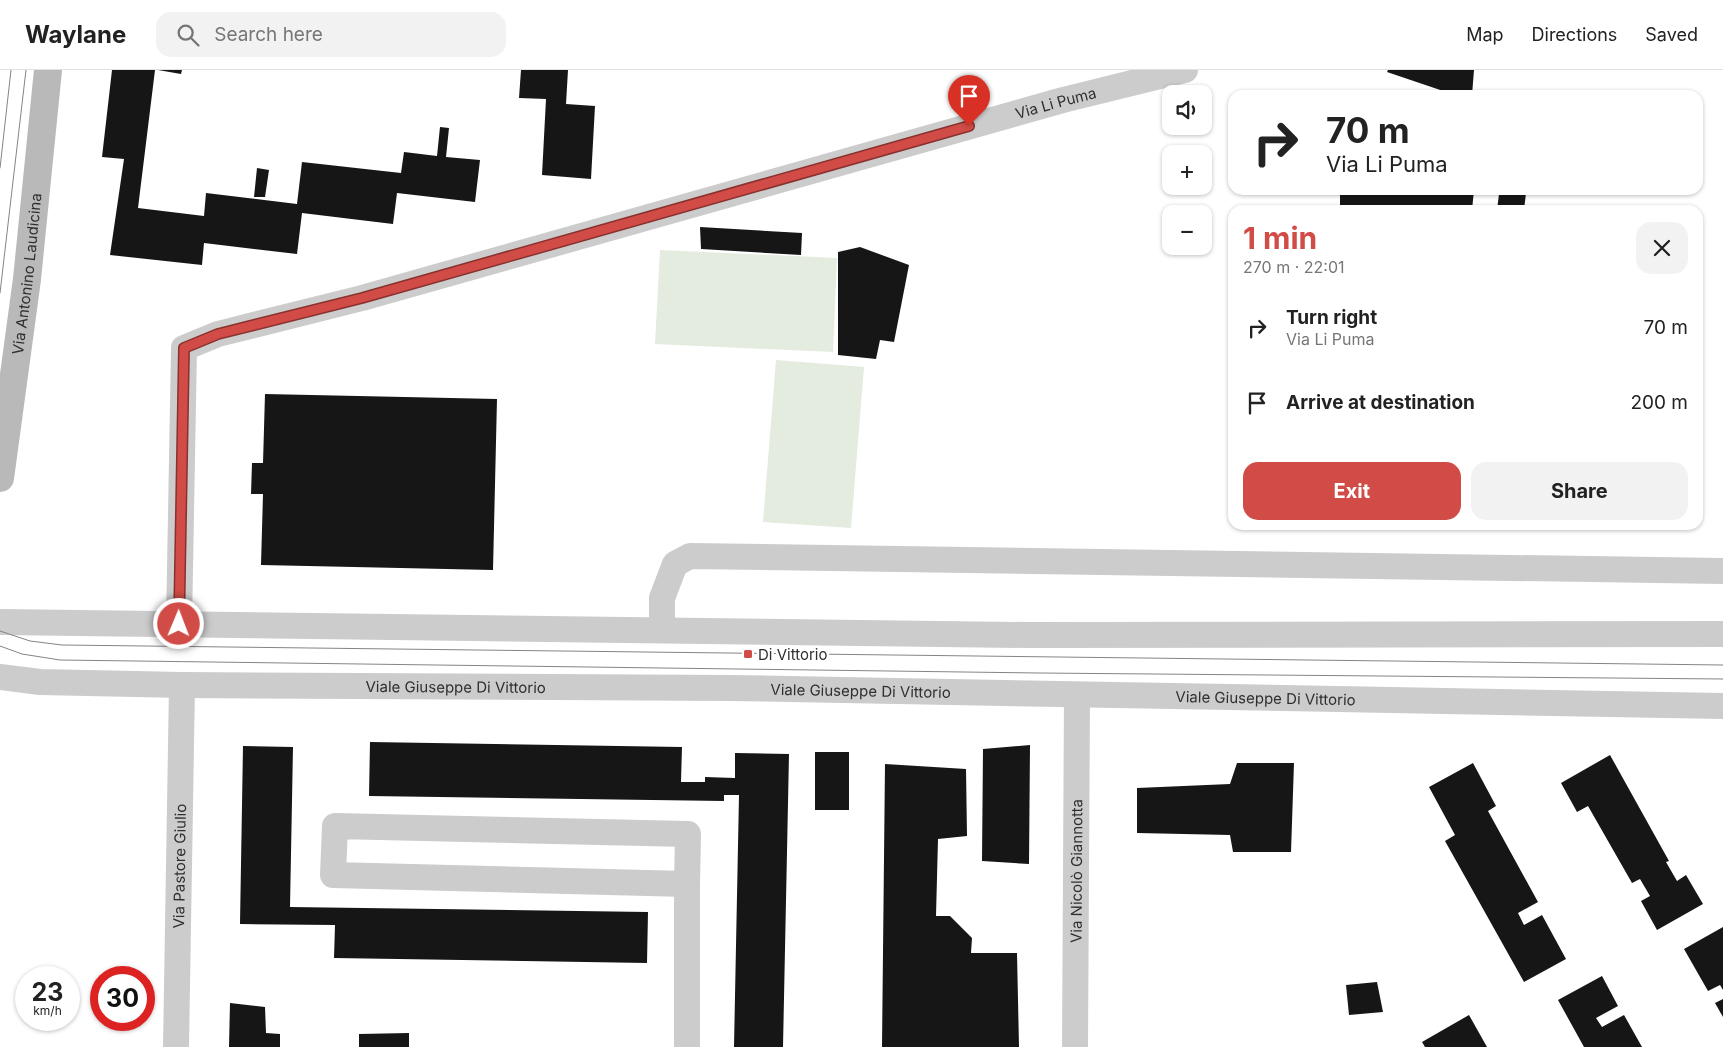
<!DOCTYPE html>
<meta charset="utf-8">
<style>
:root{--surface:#fff;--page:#f2f2f2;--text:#222;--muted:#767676;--line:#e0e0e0;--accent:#d14c46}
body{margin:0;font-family:Inter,sans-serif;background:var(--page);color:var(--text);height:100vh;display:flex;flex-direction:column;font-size:19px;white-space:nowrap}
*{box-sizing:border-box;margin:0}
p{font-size:16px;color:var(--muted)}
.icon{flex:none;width:28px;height:28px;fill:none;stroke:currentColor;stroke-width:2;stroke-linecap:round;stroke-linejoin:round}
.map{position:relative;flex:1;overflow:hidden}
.sheet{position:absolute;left:1228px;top:135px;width:475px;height:325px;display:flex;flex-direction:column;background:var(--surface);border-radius:15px;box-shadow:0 1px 4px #0004}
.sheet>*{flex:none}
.top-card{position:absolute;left:1228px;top:20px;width:475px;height:105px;border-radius:15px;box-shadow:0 1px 4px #0004;background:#fff;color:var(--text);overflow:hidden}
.controls{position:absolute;left:1162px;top:15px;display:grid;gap:10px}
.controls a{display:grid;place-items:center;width:50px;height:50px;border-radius:10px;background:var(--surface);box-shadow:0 1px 4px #0004;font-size:25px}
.speed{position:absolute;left:15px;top:896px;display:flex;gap:10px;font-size:25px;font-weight:700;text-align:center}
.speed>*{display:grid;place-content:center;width:65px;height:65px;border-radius:50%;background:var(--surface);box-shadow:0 1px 4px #0004;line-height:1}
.speed small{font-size:12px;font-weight:400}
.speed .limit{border:8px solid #d22;background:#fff;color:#111}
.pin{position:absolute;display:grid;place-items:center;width:42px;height:42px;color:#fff;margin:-51px -21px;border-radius:50% 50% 50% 0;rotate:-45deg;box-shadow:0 0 5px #0007}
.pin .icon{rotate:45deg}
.me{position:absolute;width:55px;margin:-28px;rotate:1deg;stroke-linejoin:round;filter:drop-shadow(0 0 4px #0008)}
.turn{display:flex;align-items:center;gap:18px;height:105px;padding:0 15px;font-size:22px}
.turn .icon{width:65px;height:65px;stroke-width:2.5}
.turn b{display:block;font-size:35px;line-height:42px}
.round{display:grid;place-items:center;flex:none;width:52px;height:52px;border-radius:15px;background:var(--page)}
.overview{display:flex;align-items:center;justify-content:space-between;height:85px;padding:0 15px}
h1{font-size:30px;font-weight:700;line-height:38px;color:var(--accent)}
.cta{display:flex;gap:10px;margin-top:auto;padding:10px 15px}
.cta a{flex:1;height:58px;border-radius:15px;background:var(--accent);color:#fff;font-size:20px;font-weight:700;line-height:58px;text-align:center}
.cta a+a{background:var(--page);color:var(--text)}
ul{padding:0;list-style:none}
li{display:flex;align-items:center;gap:15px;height:75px;padding:0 15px}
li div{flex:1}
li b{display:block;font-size:19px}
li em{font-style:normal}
header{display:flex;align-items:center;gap:30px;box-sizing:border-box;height:70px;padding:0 25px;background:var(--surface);border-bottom:1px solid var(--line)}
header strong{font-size:24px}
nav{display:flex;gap:28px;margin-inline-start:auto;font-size:18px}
.search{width:350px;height:45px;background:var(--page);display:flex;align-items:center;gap:12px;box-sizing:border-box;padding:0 18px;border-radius:15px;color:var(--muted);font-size:19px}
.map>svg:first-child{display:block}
.green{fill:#e4ebdf}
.building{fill:#161616}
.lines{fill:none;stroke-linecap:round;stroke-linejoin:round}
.street{stroke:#ccc;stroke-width:26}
.secondary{stroke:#b9b9b9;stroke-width:28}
.tram{stroke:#848484;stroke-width:1}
.route-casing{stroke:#88312e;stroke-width:12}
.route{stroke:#d14c46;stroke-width:9}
.poi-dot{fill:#d14c46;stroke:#fff;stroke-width:2}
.labels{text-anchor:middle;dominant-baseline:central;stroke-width:5;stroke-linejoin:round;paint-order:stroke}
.street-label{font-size:15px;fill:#2f2f2f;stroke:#fff}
.poi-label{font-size:15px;fill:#2f2f2f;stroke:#fff;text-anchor:start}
</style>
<header>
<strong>Waylane</strong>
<div class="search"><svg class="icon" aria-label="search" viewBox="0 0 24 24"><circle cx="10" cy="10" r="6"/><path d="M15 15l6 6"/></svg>Search here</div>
<nav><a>Map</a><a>Directions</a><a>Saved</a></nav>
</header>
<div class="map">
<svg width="1723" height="977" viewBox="0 0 1723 977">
<rect width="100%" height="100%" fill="#fff"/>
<g class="green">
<path d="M660,180L837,188L833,282L655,274Z"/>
<path d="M776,290L864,297L851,458L763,452Z"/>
</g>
<g class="building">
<path d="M112,0H155L138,138L204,146L206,123L297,134L302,92L401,103L404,82L437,86L440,57L449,58L446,87L480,90L475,132L397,123L393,154L302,143L297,184L204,173L202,195L110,185L124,89L102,87Z"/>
<path d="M158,0H182L181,4Z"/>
<path d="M521,0H568L566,34L595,36L591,109L542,105L546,29L519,28Z"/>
<path d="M1388,0H1474L1472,25H1455L1387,2Z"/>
<path d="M257,98L269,100L265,127H254Z"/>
<path d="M1340,120L1402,122V120H1474L1472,140H1340Z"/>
<path d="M1526,123L1524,140H1497L1499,124Z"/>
<path d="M700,157L802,163L801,185L701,179Z"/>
<path d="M860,177L909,195L894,272L880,270L876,289L838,285V182Z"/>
<path d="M265,324L497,329L493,500L261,495L263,424H251L252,393H263Z"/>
<path d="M370,672L682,677L681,712H705V707L735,708V683L789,684L783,977H734L739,725H724V731L369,726Z"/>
<path d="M1030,675L1029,794L982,791L983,679Z"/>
<path d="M243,676L293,677L290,837L648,842L647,893L334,888L335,855L240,854Z"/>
<rect x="815" y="682" width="34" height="58"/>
<path d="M1610,685L1669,791L1666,792L1677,811L1686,805L1703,834L1657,860L1641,831L1650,826L1640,809L1632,813L1588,736L1577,742L1561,713Z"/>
<path d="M1237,693H1294L1291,782H1233L1230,765L1137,763V718L1230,714Z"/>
<path d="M1473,693L1496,736L1488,741L1538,832L1518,843L1524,855L1542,845L1566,889L1524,912L1445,771L1455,765L1429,717Z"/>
<path d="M885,694L966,699L967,766L938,769L936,846H950L972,868L971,883H1017L1019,977H882Z"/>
<path d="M1723,857V920L1720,915L1708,921L1684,879Z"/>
<path d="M1602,906L1618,936L1596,948L1602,957L1624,945L1642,977H1584L1558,930Z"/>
<path d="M1377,912L1383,942L1349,945L1346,915Z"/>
<path d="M1723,929V947L1715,933Z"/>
<path d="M230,933L265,937L266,963L280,964V977H229Z"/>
<path d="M1469,945L1487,977H1425L1422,972Z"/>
<path d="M409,963V977H359V964Z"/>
</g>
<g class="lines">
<g class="street">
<path d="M0,552L1026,565L1723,564"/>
<path id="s1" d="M179,554L184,278L218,264L362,228L1063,30L1185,0"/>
<path d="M662,560V528L675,494L690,486L1723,501"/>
<path id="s2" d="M0,607L40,612L182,615L730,618L1723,636"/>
<path d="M335,756L688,764L687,814L333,805Z"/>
<path id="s3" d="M176,977L182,615"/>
<path d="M687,977V814"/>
<path id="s4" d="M1075,977L1077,625"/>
</g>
<path class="secondary" id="s5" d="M0,408L27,209L48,0"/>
<g class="tram">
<path d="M0,98L11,0"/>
<path d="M0,223L26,0"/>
<path d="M0,561L30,571L62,575L1723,595"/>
<path d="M0,576L22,584L60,590L1039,603L1723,609"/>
</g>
</g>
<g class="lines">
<defs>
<path id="route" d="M179,554L184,278L218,264L362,228L969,56"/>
</defs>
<use href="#route" class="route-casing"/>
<use href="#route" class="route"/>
</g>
<rect class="poi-dot" x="743" y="579" width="10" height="10" rx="2.5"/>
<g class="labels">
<g class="street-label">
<text stroke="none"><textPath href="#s1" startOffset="1182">Via Li Puma</textPath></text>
<text stroke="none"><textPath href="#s5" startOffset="206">Via Antonino Laudicina</textPath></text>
<text stroke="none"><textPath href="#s2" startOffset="456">Viale Giuseppe Di Vittorio</textPath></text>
<text stroke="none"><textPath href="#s2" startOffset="861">Viale Giuseppe Di Vittorio</textPath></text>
<text stroke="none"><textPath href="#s2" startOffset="1266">Viale Giuseppe Di Vittorio</textPath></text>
<text stroke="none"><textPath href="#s3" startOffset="181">Via Pastore Giulio</textPath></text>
<text stroke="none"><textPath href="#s4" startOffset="176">Via Nicolò Giannotta</textPath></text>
</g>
<g class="poi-label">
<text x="758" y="584">Di Vittorio</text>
</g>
</g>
</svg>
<div class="controls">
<a><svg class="icon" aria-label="sound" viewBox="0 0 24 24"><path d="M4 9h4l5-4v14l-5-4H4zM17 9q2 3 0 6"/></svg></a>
<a>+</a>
<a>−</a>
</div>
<div class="speed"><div>23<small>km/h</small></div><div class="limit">30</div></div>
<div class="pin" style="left:969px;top:56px;background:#d93025"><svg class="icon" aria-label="arrive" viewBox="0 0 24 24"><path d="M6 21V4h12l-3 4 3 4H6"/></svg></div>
<svg class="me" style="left:179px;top:554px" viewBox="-20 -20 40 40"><circle r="17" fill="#d14c46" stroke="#fff" stroke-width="3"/><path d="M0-11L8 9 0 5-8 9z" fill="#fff"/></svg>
<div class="top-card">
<div class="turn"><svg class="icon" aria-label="right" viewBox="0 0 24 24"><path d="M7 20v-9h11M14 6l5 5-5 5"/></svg><div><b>70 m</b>Via Li Puma</div></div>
</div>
<section class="sheet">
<div class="overview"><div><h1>1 min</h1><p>270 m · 22:01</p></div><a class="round"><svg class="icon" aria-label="close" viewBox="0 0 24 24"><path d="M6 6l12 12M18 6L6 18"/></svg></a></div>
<ul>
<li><svg class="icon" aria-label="right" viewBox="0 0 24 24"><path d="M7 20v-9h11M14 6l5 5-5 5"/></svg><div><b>Turn right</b><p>Via Li Puma</p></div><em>70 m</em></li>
<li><svg class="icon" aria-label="arrive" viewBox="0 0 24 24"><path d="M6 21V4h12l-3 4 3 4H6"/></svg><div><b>Arrive at destination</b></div><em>200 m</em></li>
</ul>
<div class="cta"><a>Exit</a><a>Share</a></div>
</section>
</div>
